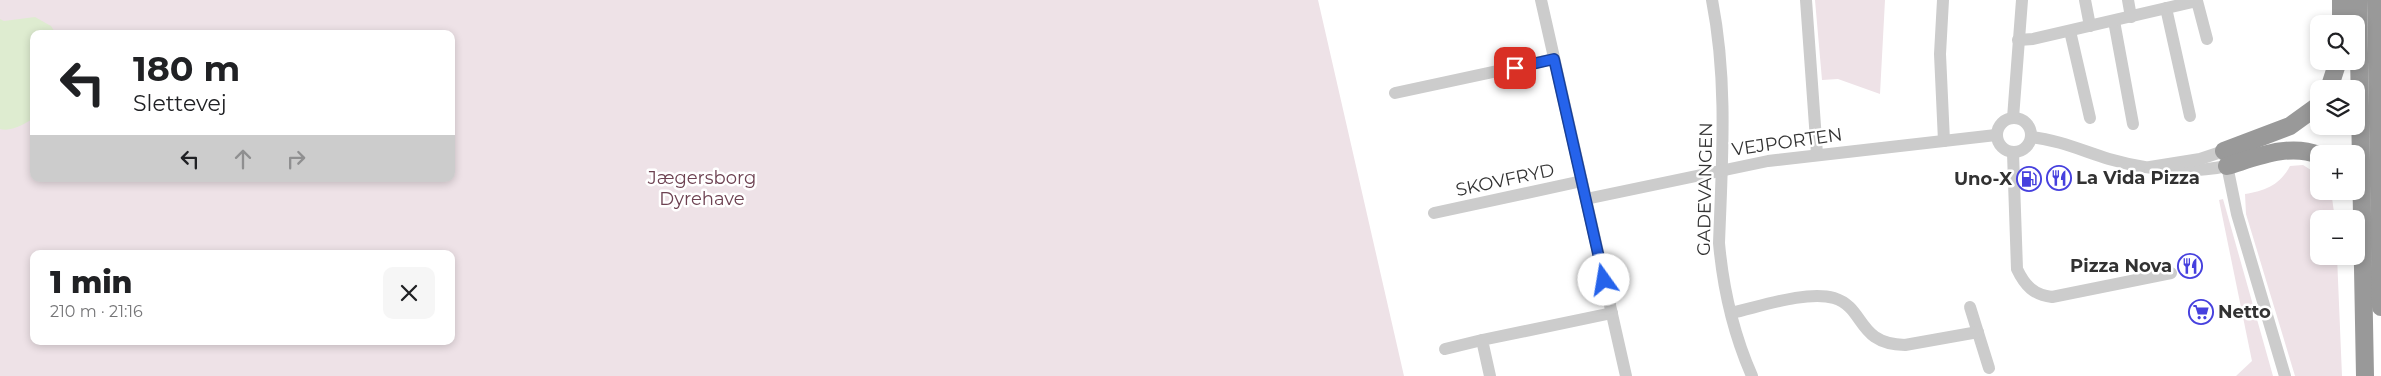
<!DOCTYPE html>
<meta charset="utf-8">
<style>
:root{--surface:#fff;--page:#f6f6f6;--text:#202124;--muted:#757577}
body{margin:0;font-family:Montserrat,sans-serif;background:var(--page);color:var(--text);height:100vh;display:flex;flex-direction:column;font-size:19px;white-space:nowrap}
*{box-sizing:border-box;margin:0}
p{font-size:16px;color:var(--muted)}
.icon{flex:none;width:28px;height:28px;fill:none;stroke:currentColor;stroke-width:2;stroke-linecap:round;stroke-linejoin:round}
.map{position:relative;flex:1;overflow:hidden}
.drawer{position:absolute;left:30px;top:250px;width:425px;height:95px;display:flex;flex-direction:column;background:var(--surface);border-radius:10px;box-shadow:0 2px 8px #0003}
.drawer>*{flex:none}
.guide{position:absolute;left:30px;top:30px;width:425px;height:152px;border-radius:10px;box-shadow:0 2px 8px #0003;background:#fff;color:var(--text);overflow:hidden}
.controls{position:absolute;left:2310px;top:15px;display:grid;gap:10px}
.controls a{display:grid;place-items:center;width:55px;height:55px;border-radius:10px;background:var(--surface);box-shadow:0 2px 8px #0003;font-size:25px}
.pin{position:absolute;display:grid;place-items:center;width:42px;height:42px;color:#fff;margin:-21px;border-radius:10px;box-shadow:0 2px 8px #0006}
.me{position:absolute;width:55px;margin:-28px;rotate:347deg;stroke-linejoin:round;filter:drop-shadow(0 0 4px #0008)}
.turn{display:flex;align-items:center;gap:18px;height:105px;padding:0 20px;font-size:22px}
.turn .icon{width:65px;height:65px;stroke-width:2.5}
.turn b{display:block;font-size:35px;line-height:42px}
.lanes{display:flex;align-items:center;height:48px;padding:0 20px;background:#0003;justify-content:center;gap:25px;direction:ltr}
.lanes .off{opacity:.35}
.round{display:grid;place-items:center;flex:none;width:52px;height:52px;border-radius:10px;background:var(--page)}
.summary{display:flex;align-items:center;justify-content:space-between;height:85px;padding:0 20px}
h1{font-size:30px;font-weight:800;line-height:38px}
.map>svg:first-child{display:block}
.green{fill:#eee2e7;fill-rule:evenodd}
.water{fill:#deecd0}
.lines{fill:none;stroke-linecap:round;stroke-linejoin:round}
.minor{stroke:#ccc;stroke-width:12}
.highway{stroke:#999;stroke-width:18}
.route-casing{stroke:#184099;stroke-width:12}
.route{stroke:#2563eb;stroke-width:9}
.labels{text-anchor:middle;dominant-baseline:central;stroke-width:5;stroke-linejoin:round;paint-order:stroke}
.street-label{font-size:18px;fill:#323232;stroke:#fff}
.park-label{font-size:18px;fill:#6d4151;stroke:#fff}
.poi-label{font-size:18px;font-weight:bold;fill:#323232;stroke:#fff;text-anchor:start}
</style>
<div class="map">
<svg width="2381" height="376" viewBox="0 0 2381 376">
<rect width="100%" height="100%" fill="#fff"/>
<g class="green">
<path d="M0,0H1318L1404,376H0ZM34,34H451V179H34ZM34,254H451V341H34Z"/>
<path d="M1815,0H1885L1880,94L1838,79L1822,80Z"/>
<path d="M2303,165L2319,175V191H2331L2335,219H2319V256H2337L2342,376H2295L2246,214L2245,194C2265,191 2280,185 2290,166Z"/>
<path d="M2223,199L2273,376H2236L2252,361L2219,200Z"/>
</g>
<path class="water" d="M35,17L51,26L56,34H34V118C24,124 12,132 0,129V19L4,21Z"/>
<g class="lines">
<g class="minor">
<path d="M1541,0L1626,376"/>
<path d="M1712,0C1728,81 1722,161 1719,243C1723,288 1734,335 1752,376"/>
<path d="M1806,0L1817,154"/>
<path d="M1943,0L1940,54L1944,141"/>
<path d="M2085,0L2090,26"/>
<path d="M2128,0L2131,17"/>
<path d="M2166,8L2190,116"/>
<path d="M2114,21L2133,124"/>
<path d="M2070,31L2090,118"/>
<path d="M2018,40L2033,39L2197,1L2207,39"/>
<path d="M1395,93L1554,59"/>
<circle cx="2014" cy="135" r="17"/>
<path d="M2013,118L2022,0"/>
<path d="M2031,137C2059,140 2083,151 2109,159C2147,170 2188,174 2227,166"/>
<path d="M2013,153L2017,269C2025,286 2034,295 2052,297L2171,273"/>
<path d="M2150,167L2200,159L2224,151L2237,214L2285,376"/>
<path d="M1586,199L1768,161L1996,135"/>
<path d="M1434,213L1582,181"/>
<path d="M1970,307L1989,368"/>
<path d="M1731,313C1759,307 1807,290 1834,298C1866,308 1856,344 1905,345L1978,332"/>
<path d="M1445,349L1482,340"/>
<path d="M1490,376L1482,340L1612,313"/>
</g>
<g class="highway">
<path d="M2358,0L2365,376"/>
<path d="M2376,0L2381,307"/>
<path d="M2341,24V0"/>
<path d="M2329,89L2338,61"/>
<path d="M2224,151L2290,126L2319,105"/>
<path d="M2227,166C2257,157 2289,143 2319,155"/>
</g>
</g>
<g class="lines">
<defs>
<path id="route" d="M1515,68L1554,59L1604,280"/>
</defs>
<use href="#route" class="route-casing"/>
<use href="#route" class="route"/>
</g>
<defs>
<symbol id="restaurant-ring" viewBox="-11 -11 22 22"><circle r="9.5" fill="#fff" stroke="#4640de" stroke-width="1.5"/><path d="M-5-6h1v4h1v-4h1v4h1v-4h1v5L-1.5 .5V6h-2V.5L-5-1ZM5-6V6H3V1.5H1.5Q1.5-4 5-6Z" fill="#4640de"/></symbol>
<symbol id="fuel-ring" viewBox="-11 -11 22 22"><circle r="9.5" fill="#fff" stroke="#4640de" stroke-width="1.5"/><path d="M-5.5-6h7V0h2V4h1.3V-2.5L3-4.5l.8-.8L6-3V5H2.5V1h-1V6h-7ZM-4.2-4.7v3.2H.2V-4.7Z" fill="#4640de"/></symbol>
<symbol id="supermarket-ring" viewBox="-11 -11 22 22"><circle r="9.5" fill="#fff" stroke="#4640de" stroke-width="1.5"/><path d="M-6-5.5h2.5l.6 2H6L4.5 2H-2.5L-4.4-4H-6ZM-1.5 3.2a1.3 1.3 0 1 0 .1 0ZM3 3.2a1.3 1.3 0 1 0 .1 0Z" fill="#4640de"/></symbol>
</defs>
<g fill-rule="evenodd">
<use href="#restaurant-ring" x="2045" y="164" width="28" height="28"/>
<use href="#fuel-ring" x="2015" y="165" width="28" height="28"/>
<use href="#restaurant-ring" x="2176" y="252" width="28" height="28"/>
<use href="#supermarket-ring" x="2187" y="298" width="28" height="28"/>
</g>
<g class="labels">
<g class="street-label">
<text transform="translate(1787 142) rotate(-8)">VEJPORTEN</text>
<text transform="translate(1505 180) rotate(-12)">SKOVFRYD</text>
<text transform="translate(1705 189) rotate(-89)">GADEVANGEN</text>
</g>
<g class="park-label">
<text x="702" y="178">Jægersborg<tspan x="702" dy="21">Dyrehave</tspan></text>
</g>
<g class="poi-label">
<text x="2076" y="178">La Vida Pizza</text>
<text x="2012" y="179" text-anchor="end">Uno-X</text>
<text x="2172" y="266" text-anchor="end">Pizza Nova</text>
<text x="2218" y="312">Netto</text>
</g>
</g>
</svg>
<div class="controls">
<a><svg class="icon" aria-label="search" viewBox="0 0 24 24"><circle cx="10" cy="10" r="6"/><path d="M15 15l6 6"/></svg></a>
<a><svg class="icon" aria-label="layers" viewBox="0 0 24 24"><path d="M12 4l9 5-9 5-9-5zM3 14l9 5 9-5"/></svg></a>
<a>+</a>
<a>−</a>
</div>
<div class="pin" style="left:1515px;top:68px;background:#d93025"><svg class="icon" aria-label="arrive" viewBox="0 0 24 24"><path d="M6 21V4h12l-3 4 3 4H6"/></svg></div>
<svg class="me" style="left:1604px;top:280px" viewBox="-20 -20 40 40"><circle r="19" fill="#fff"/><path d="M0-13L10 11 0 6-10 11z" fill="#2563eb"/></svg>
<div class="guide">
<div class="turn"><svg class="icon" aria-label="left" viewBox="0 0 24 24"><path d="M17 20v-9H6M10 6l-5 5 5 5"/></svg><div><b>180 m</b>Slettevej</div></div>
<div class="lanes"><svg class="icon" aria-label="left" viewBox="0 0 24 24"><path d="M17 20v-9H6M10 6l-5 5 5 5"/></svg><svg class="icon off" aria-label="ahead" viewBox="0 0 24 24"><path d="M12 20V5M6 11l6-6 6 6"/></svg><svg class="icon off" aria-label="right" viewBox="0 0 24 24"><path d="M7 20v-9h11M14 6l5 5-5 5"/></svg></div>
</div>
<section class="drawer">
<div class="summary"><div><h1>1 min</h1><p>210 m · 21:16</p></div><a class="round"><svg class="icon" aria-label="close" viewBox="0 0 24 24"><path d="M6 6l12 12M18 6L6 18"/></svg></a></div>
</section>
</div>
